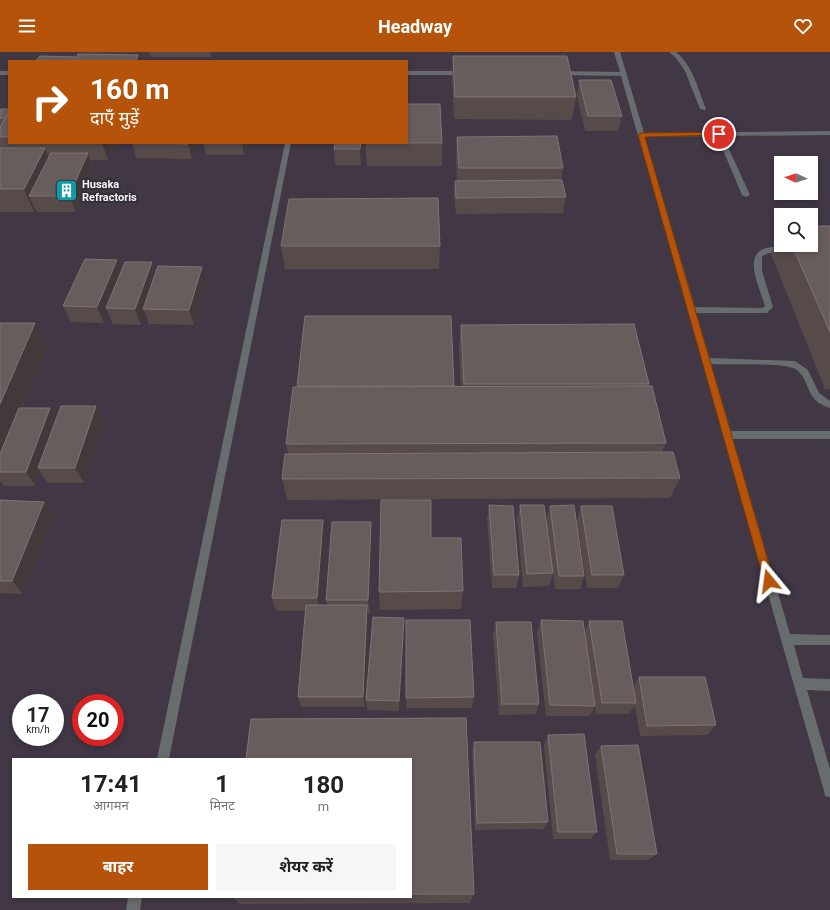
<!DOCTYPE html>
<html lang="hi">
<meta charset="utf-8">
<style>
:root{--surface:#fff;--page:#f6f6f6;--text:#222;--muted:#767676;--accent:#b45309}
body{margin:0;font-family:Roboto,"Noto Sans Devanagari",sans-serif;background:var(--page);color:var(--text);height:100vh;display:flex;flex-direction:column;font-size:15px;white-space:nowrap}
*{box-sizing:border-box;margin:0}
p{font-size:13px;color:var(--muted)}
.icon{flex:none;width:22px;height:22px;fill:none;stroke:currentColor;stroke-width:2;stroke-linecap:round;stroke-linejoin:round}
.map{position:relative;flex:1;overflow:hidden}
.panel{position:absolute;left:12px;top:706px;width:400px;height:140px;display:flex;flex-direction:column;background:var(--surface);border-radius:0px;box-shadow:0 2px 6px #0003}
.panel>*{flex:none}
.guide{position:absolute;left:8px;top:8px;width:400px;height:84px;border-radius:0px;box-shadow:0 2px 6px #0003;background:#b45309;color:#fff;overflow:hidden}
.needle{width:26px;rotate:274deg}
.tools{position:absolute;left:774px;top:104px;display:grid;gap:8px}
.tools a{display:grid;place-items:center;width:44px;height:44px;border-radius:0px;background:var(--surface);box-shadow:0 2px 6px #0003;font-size:20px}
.speed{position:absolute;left:12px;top:642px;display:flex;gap:8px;font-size:20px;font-weight:700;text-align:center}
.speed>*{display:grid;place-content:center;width:52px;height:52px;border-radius:50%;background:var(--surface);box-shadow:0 2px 6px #0003;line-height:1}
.speed small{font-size:10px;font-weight:400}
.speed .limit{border:6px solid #d22;background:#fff;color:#111}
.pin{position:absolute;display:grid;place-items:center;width:34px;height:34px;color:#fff;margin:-17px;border:2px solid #fff;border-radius:50%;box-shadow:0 1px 4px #0007}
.me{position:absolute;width:44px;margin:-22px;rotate:344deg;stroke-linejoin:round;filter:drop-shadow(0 0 3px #0008)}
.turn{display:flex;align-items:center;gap:14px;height:84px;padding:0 16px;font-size:18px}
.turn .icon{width:52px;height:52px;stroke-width:2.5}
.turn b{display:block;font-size:28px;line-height:34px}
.eta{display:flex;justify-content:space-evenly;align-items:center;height:68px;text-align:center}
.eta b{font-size:24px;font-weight:700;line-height:28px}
.cta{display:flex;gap:8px;margin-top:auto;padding:8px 16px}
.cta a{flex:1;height:46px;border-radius:0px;background:var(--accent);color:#fff;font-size:16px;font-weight:700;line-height:46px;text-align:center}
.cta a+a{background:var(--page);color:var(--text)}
header{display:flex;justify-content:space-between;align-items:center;height:52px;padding:0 16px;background:var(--accent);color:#fff;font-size:18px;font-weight:700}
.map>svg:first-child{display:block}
.built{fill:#413745;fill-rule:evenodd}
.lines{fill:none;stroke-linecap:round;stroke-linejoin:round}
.lane{fill:#676d6e;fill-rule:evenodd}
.wall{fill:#574b4a}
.shaded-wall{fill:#42393b}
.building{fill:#685d5d;stroke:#7e7475}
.route{fill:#b45309;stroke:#753606}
.labels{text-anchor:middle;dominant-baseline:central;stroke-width:4;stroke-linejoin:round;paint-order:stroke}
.far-poi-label{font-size:11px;font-weight:bold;fill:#f5f1f7;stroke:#353038;text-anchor:start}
</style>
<header><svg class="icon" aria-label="menu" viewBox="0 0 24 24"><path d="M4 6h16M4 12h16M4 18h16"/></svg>Headway<svg class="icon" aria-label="heart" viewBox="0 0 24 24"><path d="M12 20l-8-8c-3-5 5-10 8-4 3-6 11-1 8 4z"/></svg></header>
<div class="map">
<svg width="830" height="858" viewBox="0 0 830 858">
<rect width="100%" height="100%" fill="#353038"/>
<path class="built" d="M0,0H830V858H0ZM9,9H407V91H9ZM781,111H811V141H781ZM781,163H811V193H781ZM21,651H55V685H21ZM81,651H115V685H81ZM13,707H411V845H13Z"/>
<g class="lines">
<g class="lane">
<path d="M614,0H620L644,81L830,79V83L723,84L750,143L746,145L742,143L717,84L645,85L695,255L762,256L765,254C760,235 739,198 772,195C778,195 786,194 790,198C782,205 769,196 762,205V219L773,255L767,261H696L710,306L795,309L808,318L819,341L830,349V356C804,348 812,331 797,318C788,310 727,313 711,312L731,379H830V387H733L790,582L830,583V593H794L803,626L830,627V639L807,638L830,717V745L825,744L824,739L621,24L558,23L555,21L558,19L620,20Z"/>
<path d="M669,0H676C693,14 698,37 706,57L705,58L700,57L685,19L676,6Z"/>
<rect x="0" y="19" width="9" height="4"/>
<path d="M407,19H466L469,21L466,23H407Z"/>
<path d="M285,91H291L169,707H157Z"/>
<path d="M128,845H142L140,858H126Z"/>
</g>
</g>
<g class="wall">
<path d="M87,0H145L87,1Z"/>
<path d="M149,0H212L211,5H151Z"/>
<path d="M453,4L576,45L572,68L454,67L452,26Z"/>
<path d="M579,28L622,64L618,79H585L577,44Z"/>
<path d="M9,57V91H116L108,108H91L94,117L76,160H37L35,157L34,160H0V58Z"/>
<path d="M457,85L563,116L561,128L566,145L563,161L456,162L454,145L455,129H457L456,107Z"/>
<path d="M132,91H198L192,107L136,106Z"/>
<path d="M203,91H248L244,103H206Z"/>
<path d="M335,91H363L361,113H335L334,97Z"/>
<path d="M365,91H442V114H367Z"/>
<path d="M830,174V337H825L771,202L781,180V193H811Z"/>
<path d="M281,194H440L439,217H285Z"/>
<path d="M152,210L156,222L207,231L194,273L149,272L145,261L141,273L113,272L108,261L104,271L71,270L63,254L121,218Z"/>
<path d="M451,264L454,335H461L459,296L461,273L649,332L648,334L666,391L662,400L680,426L670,446L287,448L282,427L288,402L286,392L297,334Z"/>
<path d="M0,271L47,294L22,356L56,366L103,369L84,431H48L41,421L36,434H4L0,429Z"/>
<path d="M0,448L44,450L54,464L23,542L0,541Z"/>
<path d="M489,453L519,523L516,536H492L487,467Z"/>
<path d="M520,453L553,521L549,534L523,535L517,467Z"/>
<path d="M550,454L584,524L580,537H555L546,468Z"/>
<path d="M581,454L624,523L618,536H587L577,468Z"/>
<path d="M371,470L372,484L370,561H368V565L365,655H301L298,645L305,559H276L272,546L326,482L320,553H327L326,548Z"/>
<path d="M431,486L463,539L461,557L380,558L379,540Z"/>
<path d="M404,566V578L399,659L367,658L366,648Z"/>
<path d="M541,568L585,580L589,569L633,634L639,625L716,673L707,683L640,684L635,653L629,662H596L595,654L590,664H546L537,581Z"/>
<path d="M496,570L539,652L536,662L499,663L493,582Z"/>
<path d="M474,645L472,656H406V646Z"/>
<path d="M548,683L597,780L591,787H553L544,693Z"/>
<path d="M474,690L548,770L544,777L475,778L472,700Z"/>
<path d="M601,694L657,802L648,808H610L595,703Z"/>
<path d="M411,707L474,842L470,851L240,852L232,845H411Z"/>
</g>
<g class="shaded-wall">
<path d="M210,0H212L211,5Z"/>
<path d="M138,3L140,9H136Z"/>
<path d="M102,91H116L108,108Z"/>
<path d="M188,91H198L192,107L188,92Z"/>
<path d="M242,91H248L244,103Z"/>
<path d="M361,91H363L361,113L360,97Z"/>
<path d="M45,96L54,119L29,144L35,157L34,160L24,137Z"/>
<path d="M88,101L94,117L76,160L69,144Z"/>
<path d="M117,208L123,224L106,256L108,261L104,271L97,255Z"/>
<path d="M152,210L157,226L143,257L145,261L141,273L135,257Z"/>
<path d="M202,215L207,231L194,273L189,258Z"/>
<path d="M35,271L47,294L0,408V352Z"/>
<path d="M96,354L103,369L84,431L75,416Z"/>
<path d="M50,356L59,371L38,416L41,421L36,434L26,420Z"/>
<path d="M44,450L54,464L23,542L12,529Z"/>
<path d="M323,468L326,482L320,559L317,546Z"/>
<path d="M371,470L372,484L370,561L368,548Z"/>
<path d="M367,553L368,565L365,655L363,645Z"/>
<path d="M404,566V578L399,659V649Z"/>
</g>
<g class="building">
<path d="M78,2L138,3L136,9H36L40,4L77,5Z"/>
<path d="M453,4H567L576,45H455Z"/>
<path d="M579,28H611L622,64H588Z"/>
<path d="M407,52H440L442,91H365H407Z"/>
<path d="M1,57H9V60L5,66H0V58Z"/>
<path d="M9,60V85H0V75Z"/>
<path d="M557,84L563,116H459L457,85Z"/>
<path d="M156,91H188V92Z"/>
<path d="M335,91H361L360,97H334Z"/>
<path d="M0,96H45L24,137H0Z"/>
<path d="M51,101H88L69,144H29Z"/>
<path d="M562,128L566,145L456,146L455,129Z"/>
<path d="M438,146L440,194H281L289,147Z"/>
<path d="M811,174H830V280L792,193H811Z"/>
<path d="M85,207L117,208L97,255L63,254Z"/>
<path d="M125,210H152L135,257L106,256Z"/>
<path d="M158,214L202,215L189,258L143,257Z"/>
<path d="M305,264H451L454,334H297Z"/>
<path d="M0,271H35L0,352Z"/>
<path d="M634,272L649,332H464L461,273Z"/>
<path d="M652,334L666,391L286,392L293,335Z"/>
<path d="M61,354H96L75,416H38Z"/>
<path d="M19,356H50L26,420H0V402Z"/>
<path d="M673,400L680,426L282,427L285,402Z"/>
<path d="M0,448L44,450L12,529H0Z"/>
<path d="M381,448H431V486H461L463,539L379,540Z"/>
<path d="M489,453L513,454L519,523H494Z"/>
<path d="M520,453H544L553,521L527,522Z"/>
<path d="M574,453L584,524H559L550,454Z"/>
<path d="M581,454H612L624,523H592Z"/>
<path d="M282,468H323L317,546H272Z"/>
<path d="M332,470H371L368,548H326Z"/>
<path d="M306,553H367L363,645H298Z"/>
<path d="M373,565L404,566L399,649L366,648Z"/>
<path d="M406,568H470L474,645L406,646Z"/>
<path d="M541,568L583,569L595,654L550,653Z"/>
<path d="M589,569H622L636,651H602Z"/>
<path d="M496,570H531L539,652H502Z"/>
<path d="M639,625H705L716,673L647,674Z"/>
<path d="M466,666L474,842H411V707H246L251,667Z"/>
<path d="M584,682L597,780H558L548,683Z"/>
<path d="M474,690H540L548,770L477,771Z"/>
<path d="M638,693L657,802H617L601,694Z"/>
</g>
<path class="route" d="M719,80L721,81V83L645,85L774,529L773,532L769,533L766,532L764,529L638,83L641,81Z"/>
<defs>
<symbol id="building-square" viewBox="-11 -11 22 22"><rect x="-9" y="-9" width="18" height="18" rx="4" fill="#0f9aa8" stroke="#353038"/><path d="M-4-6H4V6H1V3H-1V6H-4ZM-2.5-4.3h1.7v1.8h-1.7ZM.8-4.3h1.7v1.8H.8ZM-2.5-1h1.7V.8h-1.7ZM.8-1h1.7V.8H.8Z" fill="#fff"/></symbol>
</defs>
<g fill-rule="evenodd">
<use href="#building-square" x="54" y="126" width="25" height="25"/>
</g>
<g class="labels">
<g class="far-poi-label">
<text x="82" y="132">Husaka<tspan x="82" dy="13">Refractoris</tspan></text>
</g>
</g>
</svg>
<div class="tools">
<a><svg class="needle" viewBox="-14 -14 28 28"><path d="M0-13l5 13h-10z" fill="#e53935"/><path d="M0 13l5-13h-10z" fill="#767676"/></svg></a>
<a><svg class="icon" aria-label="search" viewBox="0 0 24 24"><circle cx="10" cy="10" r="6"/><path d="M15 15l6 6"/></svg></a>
</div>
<div class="speed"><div>17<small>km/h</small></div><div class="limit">20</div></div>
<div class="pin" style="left:719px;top:82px;background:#d93025"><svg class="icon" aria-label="arrive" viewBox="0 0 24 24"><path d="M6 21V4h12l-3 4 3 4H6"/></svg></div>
<svg class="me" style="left:769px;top:529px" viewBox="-20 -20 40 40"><path d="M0-17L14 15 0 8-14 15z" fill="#b45309" stroke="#fff" stroke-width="4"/></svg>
<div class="guide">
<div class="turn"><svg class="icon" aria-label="right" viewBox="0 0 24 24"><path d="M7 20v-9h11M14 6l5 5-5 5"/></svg><div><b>160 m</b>दाएँ मुड़ें</div></div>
</div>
<section class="panel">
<div class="eta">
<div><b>17:41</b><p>आगमन</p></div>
<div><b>1</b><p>मिनट</p></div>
<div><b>180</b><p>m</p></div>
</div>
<div class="cta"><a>बाहर</a><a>शेयर करें</a></div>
</section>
</div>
